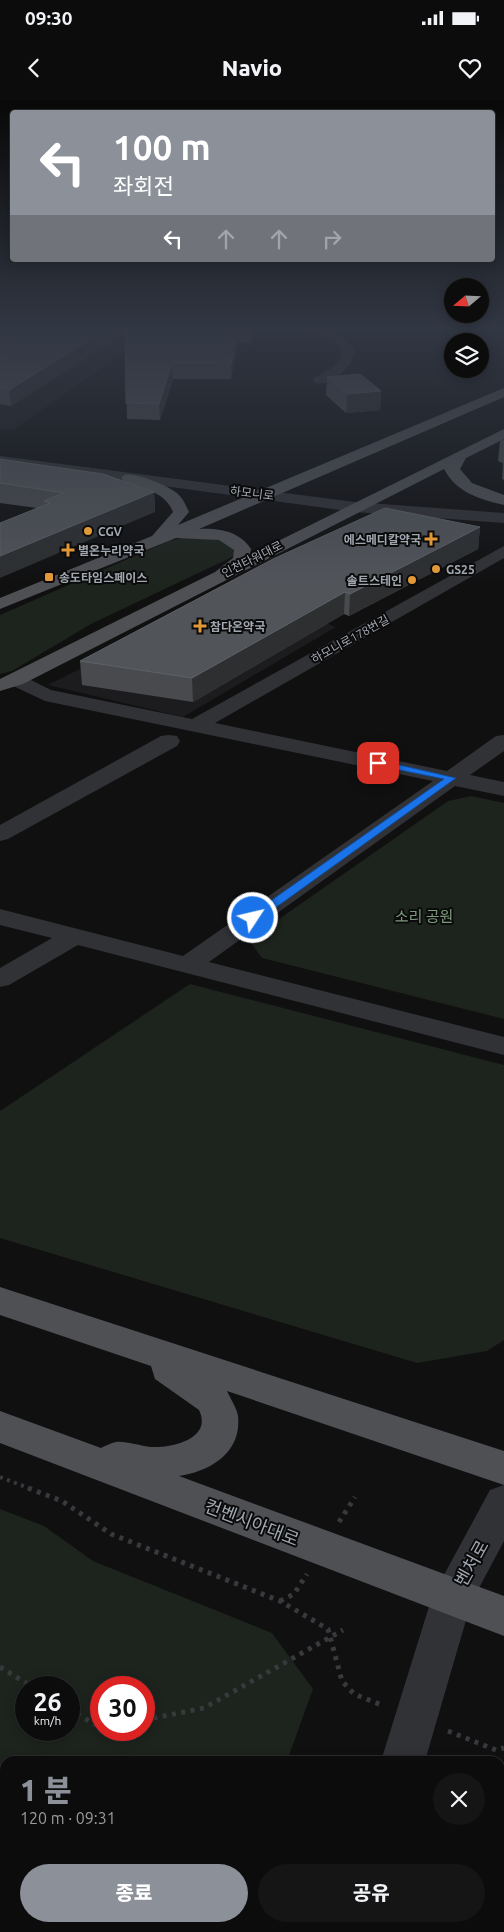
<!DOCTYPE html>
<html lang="ko">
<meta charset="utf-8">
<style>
:root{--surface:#0c0c0d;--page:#151516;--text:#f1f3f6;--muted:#9a9b9d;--line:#2c2c2e;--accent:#8c9099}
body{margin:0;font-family:Ubuntu,"Noto Sans KR",sans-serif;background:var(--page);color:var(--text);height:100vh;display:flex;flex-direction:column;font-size:19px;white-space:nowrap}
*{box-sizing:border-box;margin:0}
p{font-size:16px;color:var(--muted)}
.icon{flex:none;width:28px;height:28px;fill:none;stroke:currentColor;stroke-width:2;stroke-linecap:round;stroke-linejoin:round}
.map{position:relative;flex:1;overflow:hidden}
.panel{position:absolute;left:0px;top:1656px;width:505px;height:176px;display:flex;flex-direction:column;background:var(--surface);border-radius:15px 15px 0 0;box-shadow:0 2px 12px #0003,0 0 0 1px var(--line)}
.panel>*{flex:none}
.top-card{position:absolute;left:10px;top:10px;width:485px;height:152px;border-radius:5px;box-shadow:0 2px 12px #0003,0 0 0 1px var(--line);background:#8c9099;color:#fff;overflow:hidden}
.needle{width:32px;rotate:251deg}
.fabs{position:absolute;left:444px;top:178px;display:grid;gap:10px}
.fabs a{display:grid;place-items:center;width:45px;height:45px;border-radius:50%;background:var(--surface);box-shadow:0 2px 12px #0003,0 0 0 1px var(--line);font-size:25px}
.speed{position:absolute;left:15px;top:1576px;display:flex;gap:10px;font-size:25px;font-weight:700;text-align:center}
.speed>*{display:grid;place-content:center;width:65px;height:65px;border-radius:50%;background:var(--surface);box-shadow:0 2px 12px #0003,0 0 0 1px var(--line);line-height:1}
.speed small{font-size:12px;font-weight:400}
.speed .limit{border:8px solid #d22;background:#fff;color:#111}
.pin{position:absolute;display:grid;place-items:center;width:42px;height:42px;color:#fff;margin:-21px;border-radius:10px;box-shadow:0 2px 8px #0006}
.me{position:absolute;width:55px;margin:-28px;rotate:55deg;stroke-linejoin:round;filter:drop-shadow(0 0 4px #0008)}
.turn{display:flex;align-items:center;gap:18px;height:105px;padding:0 20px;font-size:22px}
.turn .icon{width:65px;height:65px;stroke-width:2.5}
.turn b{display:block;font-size:35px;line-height:42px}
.lanes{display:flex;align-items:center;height:48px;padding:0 20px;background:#0003;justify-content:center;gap:25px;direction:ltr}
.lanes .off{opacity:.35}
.round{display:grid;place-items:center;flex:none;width:52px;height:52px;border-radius:26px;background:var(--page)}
.summary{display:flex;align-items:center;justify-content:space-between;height:85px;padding:0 20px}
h1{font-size:30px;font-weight:800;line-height:38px;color:var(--accent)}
.button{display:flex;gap:10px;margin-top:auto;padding:10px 20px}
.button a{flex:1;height:58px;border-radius:30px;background:var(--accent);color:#fff;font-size:20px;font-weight:800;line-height:58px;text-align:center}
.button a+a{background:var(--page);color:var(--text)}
.status{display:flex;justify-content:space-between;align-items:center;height:35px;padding:0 25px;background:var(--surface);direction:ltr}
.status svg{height:14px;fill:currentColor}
header{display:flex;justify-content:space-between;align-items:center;height:65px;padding:0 20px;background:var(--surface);font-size:22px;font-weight:800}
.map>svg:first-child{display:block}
.built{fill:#1c1c1e}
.green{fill:#1d231d;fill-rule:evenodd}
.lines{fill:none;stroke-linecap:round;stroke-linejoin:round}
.path-far1{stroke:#37393d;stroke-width:4;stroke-dasharray:3 4.5;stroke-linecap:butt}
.path{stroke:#37393d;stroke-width:5;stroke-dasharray:4 5.5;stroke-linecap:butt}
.minor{fill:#313236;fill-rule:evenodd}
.major{fill:#4e5054;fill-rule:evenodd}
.wall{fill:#484a4e}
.shaded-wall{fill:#2d2f31}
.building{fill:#515459;stroke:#5e6167}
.route{fill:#1a73e8;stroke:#114b97}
.poi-dot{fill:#e09839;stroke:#0b0b0c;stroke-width:2}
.labels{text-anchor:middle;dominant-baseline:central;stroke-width:4;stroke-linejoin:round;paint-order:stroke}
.far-street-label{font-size:12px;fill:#a2a8b1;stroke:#0b0b0c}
.far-poi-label{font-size:12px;font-weight:bold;fill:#a2a8b1;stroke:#0b0b0c;text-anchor:start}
.park-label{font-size:15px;fill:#7c9a7b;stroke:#0b0b0c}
.near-street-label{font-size:18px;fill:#a2a8b1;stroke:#0b0b0c}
</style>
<div class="status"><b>09:30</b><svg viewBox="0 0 49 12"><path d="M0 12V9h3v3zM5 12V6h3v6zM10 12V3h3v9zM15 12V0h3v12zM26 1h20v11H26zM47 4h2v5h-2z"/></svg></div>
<header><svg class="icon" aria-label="back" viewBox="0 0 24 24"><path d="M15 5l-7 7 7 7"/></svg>Navio<svg class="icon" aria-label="heart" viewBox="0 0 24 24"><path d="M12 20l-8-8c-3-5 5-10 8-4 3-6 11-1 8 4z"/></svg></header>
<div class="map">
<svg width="504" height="1832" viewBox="0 0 504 1832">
<rect width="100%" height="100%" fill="#101011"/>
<g class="built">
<path d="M0,229H158L13,330L0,329Z"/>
<path d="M240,489L336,527L183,617L48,585Z"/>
</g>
<g class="green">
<path d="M183,438L224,439L236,450L235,455L228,459L91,524L12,571L0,574V515L169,441Z"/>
<path d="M471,696L504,703V919L262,858L249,840L448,701Z"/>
<path d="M190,884L504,965V1240L487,1251L417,1263L0,1138V1011Z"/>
<path d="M0,1409L44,1426L93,1461L272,1533L313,1589L287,1661H5V1726L0,1724ZM26,1588H69V1630H26ZM101,1588H144V1630H101Z"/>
</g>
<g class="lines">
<path class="path-far1" d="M0,1377L31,1389"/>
<g class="path">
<path d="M28,1388L62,1401L111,1434L280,1501L328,1529L342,1581L354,1594L384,1606"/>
<path d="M339,1422L355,1397"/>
<path d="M280,1501L294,1494L307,1474"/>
<path d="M0,1567L34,1588"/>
<path d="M69,1609L101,1628"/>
<path d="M144,1620L204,1608L343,1530"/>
<path d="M448,1631L496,1650L504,1648"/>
</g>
<g class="minor">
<path d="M303,229C322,229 347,233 355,252C352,267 331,287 315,283L313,280L315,277C326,272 340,265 342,252L336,244Z"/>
<path d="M0,356L355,402L504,413V423L355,412L0,364Z"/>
<path d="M504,446V458L215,623L447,671L496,636L504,635V651L470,675L504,682V696L455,686L209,862L504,937V955L78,845L9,885L0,887V868L52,838L0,825V809L183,856L433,681L45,601L9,584L6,580L9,576H23L51,590L192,619Z"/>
<path d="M169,635L177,636L180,641L177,646L8,739L0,741V725L161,636Z"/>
<path d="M504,1385V1441L471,1503L425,1661H381L432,1497L490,1390Z"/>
<path d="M330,1828H378L377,1832H329Z"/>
</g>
<g class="major">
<path d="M504,288V297L199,429C219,428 239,431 251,449L250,455L504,329V339L466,358L460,369L472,383L504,395V405C479,399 457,393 444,369L23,584L0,591V579L215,472L233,458L234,450L219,440L176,438L0,509V498L152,436L173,412C165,391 142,389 124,381L121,378L124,375C135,372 170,386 179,395C184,400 186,406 189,412L178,425Z"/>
<path d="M0,1187L504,1351V1385L227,1291C230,1298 237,1308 238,1316C242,1353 210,1371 179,1376L504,1496V1536L0,1343V1311L101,1348C105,1346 111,1343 116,1342C127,1341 139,1346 151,1347C171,1348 213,1339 199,1310L155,1279L151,1266L0,1215Z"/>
</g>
</g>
<g class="wall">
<path d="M0,229H252V243H238L231,279H173L160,320L127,319L125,233L11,306L0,304Z"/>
<path d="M327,277L381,291L380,310L346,313L326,295Z"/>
<path d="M504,339V380L502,379L503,363L498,361L500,341Z"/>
<path d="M0,359L154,392L155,412L37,408L0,403Z"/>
<path d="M480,427L478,449L349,516L344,514L193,602L82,585L80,561Z"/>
</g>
<g class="shaded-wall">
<path d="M107,229H126V233L11,306L9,290Z"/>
<path d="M238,229V243L231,279V264Z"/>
<path d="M172,263L173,279L160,320L159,304Z"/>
<path d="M381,291L380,310L346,313L347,294Z"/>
<path d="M154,392L155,412L0,478V456Z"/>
<path d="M480,427L478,449L349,516L350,494Z"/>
<path d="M345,492L344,514L193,602L192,578Z"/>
</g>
<g class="building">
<path d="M0,229H107L9,290L0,288Z"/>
<path d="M125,229H238L231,264L172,263L159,304L126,303Z"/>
<path d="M360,274L381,291L347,294L327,277Z"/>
<path d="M0,359L103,374L154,392L0,456V423L50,403L44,401L64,393L0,383Z"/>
<path d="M385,408L480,427L350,494L345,492L192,578L80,561L273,459Z"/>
</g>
<linearGradient id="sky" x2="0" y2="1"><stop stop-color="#090909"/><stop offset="0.47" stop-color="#313743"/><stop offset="1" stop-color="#313743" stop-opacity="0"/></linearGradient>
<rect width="504" height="485" fill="url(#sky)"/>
<path class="route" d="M378,660L456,678L257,821H249V816L444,679L375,665V661Z"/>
<g class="poi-dot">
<circle cx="88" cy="431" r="5"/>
<path d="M428.5 431.5h5v5h5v5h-5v5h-5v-5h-5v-5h5z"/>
<path d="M65.5 442.5h5v5h5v5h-5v5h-5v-5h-5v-5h5z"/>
<circle cx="436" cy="469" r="5"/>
<rect x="44" y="472" width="10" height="10" rx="2.5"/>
<circle cx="412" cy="480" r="5"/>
<path d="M197.5 518.5h5v5h5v5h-5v5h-5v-5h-5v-5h5z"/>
</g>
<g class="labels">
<g class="far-street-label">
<text transform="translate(252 393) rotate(7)">하모니로</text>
<text transform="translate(252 459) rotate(-27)">인천타워대로</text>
<text transform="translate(350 539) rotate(-29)">하모니로178번길</text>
</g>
<g class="far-poi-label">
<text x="98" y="431">CGV</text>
<text x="421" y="439" text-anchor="end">에스메디칼약국</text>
<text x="78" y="450">별온누리약국</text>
<text x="446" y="469">GS25</text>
<text x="59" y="477">송도타임스페이스</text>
<text x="402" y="480" text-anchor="end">솔트스테인</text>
<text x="210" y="526">참다온약국</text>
</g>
<g class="park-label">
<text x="424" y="816">소리 공원</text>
</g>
<g class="near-street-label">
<text transform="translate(252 1422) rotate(21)">컨벤시아대로</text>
<text transform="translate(471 1463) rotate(-61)">벤처로</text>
</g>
</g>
</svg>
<div class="fabs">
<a><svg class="needle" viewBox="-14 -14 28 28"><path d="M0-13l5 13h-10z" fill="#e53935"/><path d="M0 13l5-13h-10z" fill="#9a9b9d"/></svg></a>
<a><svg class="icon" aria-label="layers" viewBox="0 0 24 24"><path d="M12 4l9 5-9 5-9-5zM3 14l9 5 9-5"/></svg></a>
</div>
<div class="speed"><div>26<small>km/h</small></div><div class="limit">30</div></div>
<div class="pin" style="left:378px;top:663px;background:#d93025"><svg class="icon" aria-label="arrive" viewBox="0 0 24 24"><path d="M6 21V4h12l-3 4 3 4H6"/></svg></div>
<svg class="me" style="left:253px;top:818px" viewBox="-20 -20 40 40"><circle r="17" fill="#1a73e8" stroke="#fff" stroke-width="3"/><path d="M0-11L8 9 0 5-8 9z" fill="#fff"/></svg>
<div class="top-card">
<div class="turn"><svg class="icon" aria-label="left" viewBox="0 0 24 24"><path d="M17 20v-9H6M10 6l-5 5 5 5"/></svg><div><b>100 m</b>좌회전</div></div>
<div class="lanes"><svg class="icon" aria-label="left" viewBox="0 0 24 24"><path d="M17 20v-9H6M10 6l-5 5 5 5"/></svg><svg class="icon off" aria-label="ahead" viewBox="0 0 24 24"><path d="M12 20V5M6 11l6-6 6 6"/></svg><svg class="icon off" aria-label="ahead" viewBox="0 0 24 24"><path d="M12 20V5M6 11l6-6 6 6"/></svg><svg class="icon off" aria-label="right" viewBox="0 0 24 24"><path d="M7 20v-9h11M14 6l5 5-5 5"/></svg></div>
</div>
<section class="panel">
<div class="summary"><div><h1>1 분</h1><p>120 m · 09:31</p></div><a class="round"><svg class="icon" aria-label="close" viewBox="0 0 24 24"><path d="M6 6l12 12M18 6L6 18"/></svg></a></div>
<div class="button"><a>종료</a><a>공유</a></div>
</section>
</div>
